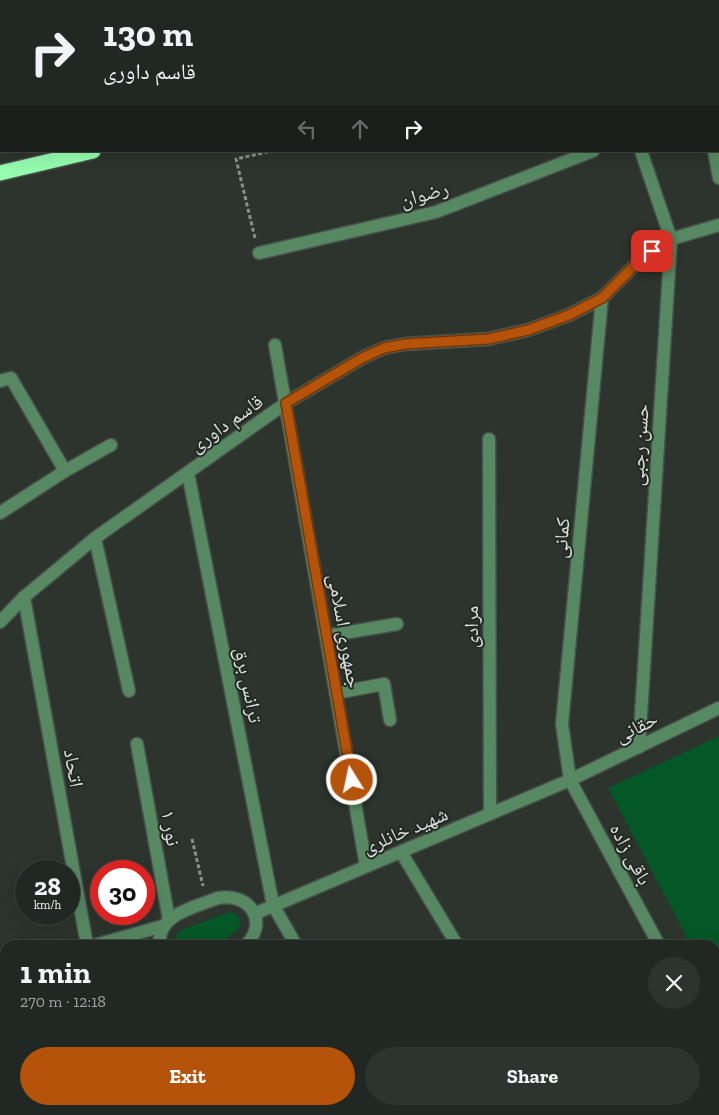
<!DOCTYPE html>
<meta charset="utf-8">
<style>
:root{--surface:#212722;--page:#2d332f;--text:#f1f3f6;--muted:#a2a5a5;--line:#3e4440;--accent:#b45309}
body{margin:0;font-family:"Zilla Slab","Noto Naskh Arabic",serif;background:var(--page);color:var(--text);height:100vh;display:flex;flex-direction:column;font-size:19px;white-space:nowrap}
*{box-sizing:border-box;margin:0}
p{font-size:16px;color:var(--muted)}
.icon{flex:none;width:28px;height:28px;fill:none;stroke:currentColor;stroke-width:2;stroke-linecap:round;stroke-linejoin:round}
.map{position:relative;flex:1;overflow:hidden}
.drawer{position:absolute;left:0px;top:940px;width:720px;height:175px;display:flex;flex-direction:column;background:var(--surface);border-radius:15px 15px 0 0;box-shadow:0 5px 20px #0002,0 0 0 1px var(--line)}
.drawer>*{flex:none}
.banner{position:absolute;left:0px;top:0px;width:720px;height:152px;box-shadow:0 5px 20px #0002,0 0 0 1px var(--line);background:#212722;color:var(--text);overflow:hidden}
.speed{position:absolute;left:15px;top:860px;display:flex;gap:10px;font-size:25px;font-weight:700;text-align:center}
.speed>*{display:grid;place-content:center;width:65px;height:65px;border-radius:50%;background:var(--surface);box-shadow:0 5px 20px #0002,0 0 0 1px var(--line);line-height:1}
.speed small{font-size:12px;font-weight:400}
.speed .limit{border:8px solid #d22;background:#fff;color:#111}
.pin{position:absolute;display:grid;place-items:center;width:42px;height:42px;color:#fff;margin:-21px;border-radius:10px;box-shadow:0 2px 8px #0006}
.me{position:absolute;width:55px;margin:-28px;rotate:350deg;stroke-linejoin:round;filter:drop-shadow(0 0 4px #0008)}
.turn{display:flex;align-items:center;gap:18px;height:105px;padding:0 20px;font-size:22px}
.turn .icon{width:65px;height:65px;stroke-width:2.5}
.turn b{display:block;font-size:35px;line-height:42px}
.lanes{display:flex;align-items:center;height:48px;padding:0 20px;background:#0003;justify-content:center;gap:25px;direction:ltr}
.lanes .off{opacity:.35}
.round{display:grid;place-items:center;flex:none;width:52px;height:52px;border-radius:26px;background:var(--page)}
.overview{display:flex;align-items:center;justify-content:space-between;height:85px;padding:0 20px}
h1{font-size:30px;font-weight:800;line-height:38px}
.action{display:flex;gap:10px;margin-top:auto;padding:10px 20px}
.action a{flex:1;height:58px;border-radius:30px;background:var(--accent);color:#fff;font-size:20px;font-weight:800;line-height:58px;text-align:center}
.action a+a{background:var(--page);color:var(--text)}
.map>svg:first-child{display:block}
.green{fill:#045727}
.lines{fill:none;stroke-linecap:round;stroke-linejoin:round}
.minor-casing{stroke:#485049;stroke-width:15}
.highway-casing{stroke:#485049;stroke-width:18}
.path{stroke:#8a918b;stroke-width:3;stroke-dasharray:4 2.5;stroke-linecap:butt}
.minor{stroke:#568962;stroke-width:12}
.highway{stroke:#95feaf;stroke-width:15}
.route-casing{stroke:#753606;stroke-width:12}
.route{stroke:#b45309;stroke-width:9}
.labels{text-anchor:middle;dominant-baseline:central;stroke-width:4;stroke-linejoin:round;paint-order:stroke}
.street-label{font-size:20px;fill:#dbe0dc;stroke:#222a23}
</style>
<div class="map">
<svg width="719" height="1115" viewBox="0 0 719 1115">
<rect width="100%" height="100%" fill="#2c342d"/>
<g class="green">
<path d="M719,736V997L715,990V945H691L608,788Z"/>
<path d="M230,912C235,913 240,916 240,922C242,934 217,943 207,945C198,947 186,945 176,945L175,937L181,930Z"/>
</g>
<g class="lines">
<defs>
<g id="minor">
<path d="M293,0V1"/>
<path d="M583,0V1"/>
<path d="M714,151L719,178"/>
<path d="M259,253L436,212L593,151"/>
<path d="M602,298L562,724L570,780L659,945"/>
<path d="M275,345L366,866"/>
<path d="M0,381L11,378L65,471"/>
<path d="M489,439L490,814"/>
<path d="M188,473L273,905L296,945"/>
<path d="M0,513L65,471L111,445"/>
<path d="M95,538L129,691"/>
<path d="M24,597L87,945"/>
<path d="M0,622L24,597L95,538L286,403L362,358L384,348L405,344L488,339L528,330L569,315L602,298L636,264L652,251L671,239L719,225"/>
<path d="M326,636L397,624"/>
<path d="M336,693L384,684L390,720"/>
<path d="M137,744L169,920"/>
<path d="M639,747L671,239L641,151"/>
<path d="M401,852L457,945"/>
<path d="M254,914L570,780L719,708"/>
<path d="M95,945L163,926"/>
<path d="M160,945C156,914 196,907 218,898C250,892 269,922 246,945"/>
<path d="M0,971L5,970"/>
<path d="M715,1050L719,1058"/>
<path d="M0,1073L5,1070"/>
<path d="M389,1110L392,1115"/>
<path d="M558,1110L561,1115"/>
</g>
<g id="highway">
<path d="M592,1L605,0"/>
<path d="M0,118L1,117"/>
<path d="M0,173L93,151"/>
</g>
</defs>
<use href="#minor" class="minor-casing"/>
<use href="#highway" class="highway-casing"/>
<g class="path">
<path d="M25,0L26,1"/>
<path d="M255,238L236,159L272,151"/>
<path d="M192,839L203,886"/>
</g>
<use href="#minor" class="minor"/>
<use href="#highway" class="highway"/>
</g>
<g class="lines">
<defs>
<path id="route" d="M352,780L286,403L362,358L384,348L405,344L488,339L528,330L569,315L602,298L636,264L652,251"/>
</defs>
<use href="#route" class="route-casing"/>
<use href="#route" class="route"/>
</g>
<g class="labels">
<g class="street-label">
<text transform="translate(424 194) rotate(-16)">رضوان</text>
<text transform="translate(226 423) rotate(-35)">قاسم داوری</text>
<text transform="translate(639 445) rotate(-86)">حسن رجبی</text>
<text transform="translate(561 538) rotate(-85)">کمانی</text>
<text transform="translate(471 627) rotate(-90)">مرادی</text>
<text transform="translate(345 631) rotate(80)">جمهوری اسلامی</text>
<text transform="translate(249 685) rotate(79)">ترانس برق</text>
<text transform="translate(636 727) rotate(-26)">حقانی</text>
<text transform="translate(74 768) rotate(80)">اتحاد</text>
<text transform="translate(171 828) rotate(80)">نور ۱</text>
<text transform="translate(405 830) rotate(-23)">شهید خانلری</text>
<text transform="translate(631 854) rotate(62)">باقی زاده</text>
</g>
</g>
</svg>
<div class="speed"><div>28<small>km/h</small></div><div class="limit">30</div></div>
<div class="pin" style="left:652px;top:251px;background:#d93025"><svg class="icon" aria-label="arrive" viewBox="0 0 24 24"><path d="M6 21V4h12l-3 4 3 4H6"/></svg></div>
<svg class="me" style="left:352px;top:780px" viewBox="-20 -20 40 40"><circle r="17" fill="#b45309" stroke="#fff" stroke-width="3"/><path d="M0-11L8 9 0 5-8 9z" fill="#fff"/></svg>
<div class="banner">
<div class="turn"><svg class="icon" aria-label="right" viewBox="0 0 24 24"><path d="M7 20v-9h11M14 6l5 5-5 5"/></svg><div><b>130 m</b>قاسم داوری</div></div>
<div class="lanes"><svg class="icon off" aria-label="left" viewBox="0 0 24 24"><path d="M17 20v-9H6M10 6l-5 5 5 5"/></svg><svg class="icon off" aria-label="ahead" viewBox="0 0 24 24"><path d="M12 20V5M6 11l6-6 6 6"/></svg><svg class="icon" aria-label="right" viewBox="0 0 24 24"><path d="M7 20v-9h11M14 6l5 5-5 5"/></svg></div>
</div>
<section class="drawer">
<div class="overview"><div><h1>1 min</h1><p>270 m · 12:18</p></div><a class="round"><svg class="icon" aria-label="close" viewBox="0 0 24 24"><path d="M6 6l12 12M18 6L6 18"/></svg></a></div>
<div class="action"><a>Exit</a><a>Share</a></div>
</section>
</div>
